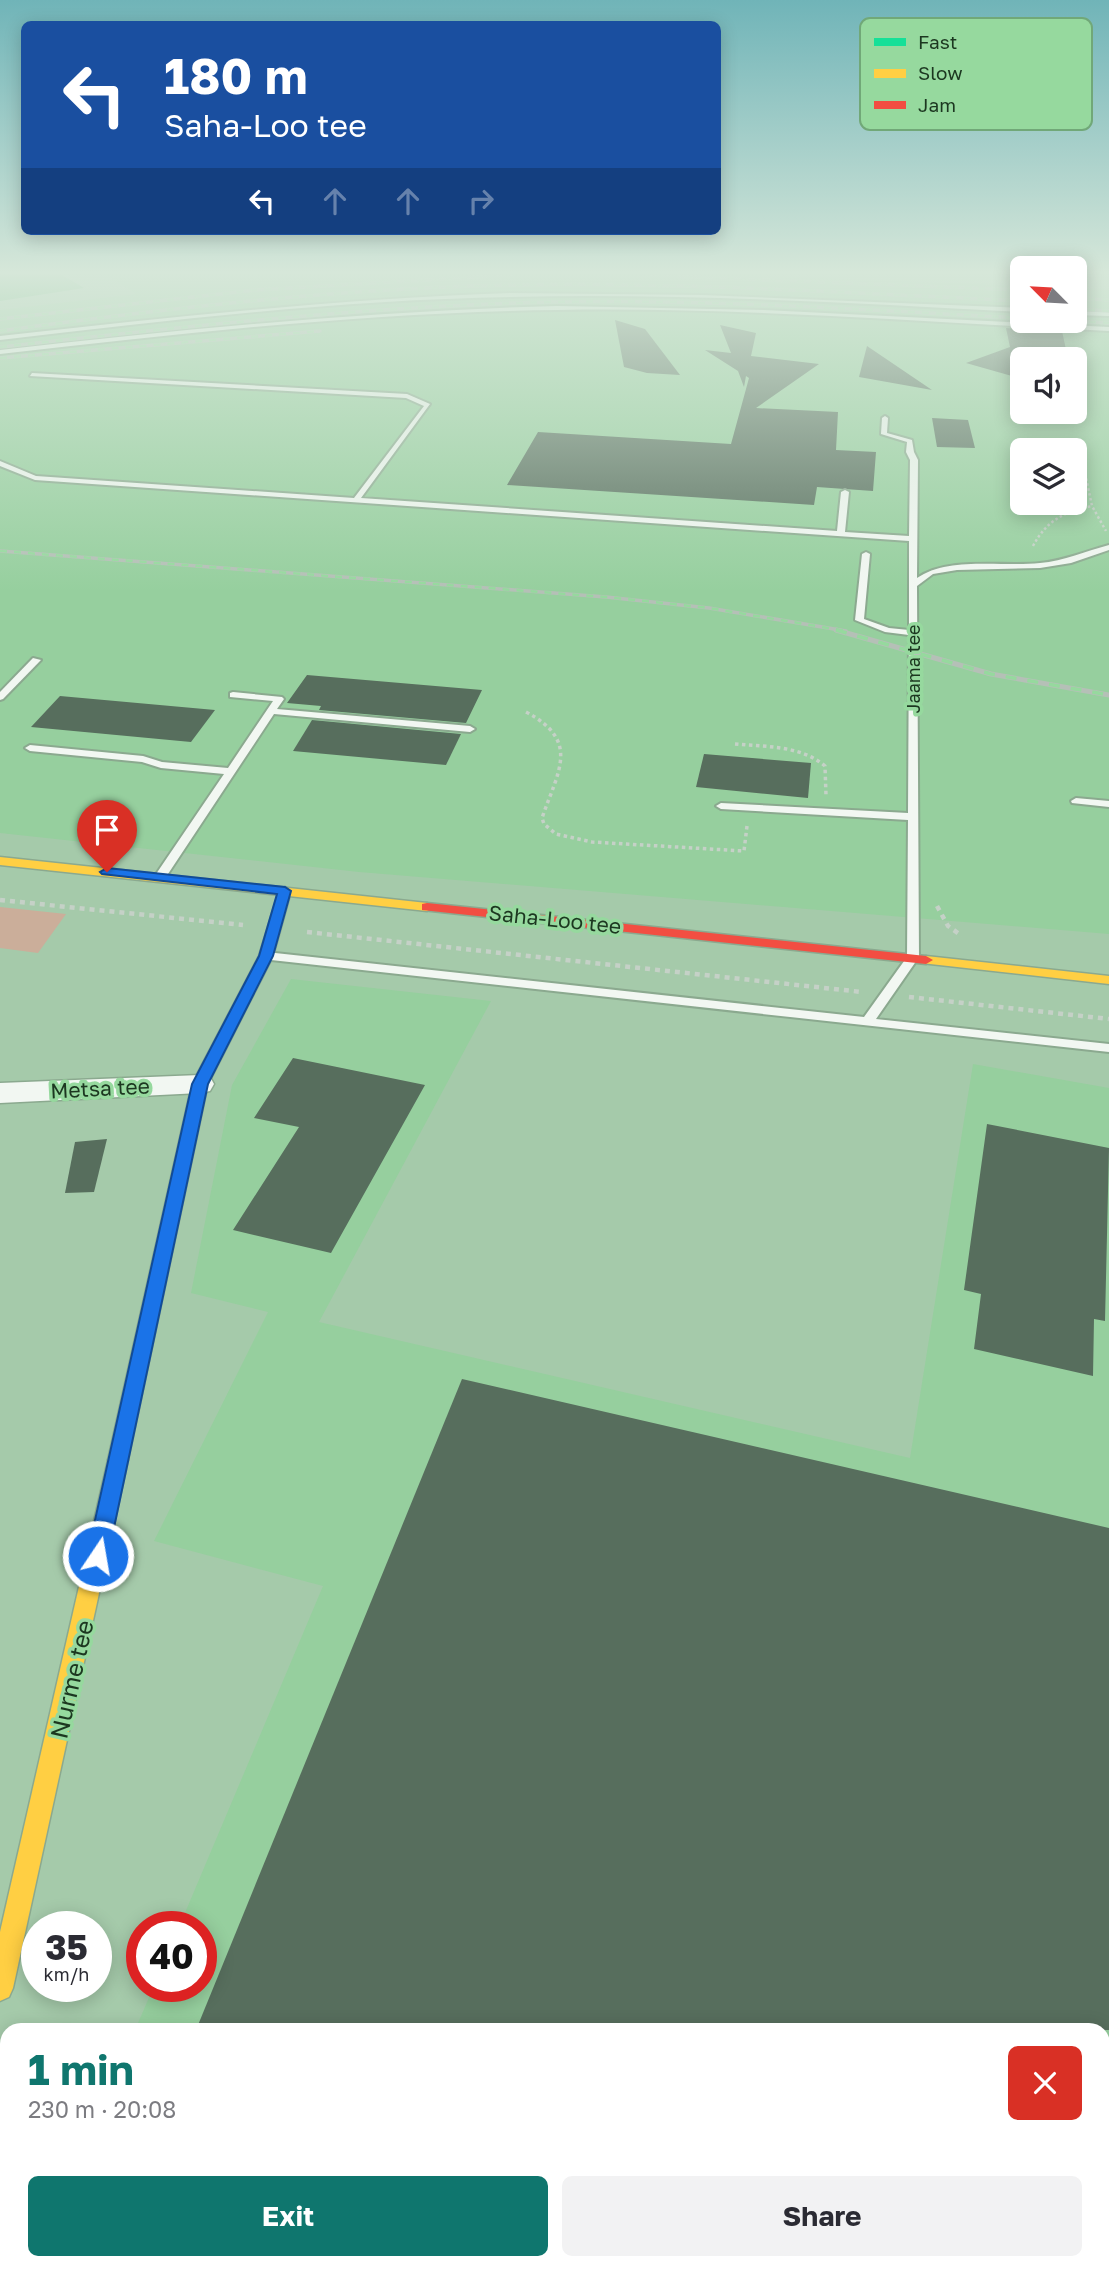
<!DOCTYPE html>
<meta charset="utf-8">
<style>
:root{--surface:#fff;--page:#f2f2f3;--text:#2b2b33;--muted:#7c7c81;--accent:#0f766e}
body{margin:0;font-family:"Golos Text",sans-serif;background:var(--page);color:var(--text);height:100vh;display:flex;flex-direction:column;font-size:26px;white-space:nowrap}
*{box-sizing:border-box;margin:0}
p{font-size:23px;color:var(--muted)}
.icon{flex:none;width:38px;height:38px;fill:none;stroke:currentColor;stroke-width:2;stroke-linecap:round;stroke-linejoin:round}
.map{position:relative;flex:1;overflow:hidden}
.panel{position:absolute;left:0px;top:2023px;width:1110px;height:247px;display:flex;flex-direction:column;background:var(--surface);border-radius:21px 21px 0 0;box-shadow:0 4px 18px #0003}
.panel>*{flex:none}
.hud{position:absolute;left:21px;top:21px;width:700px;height:214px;border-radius:10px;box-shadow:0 4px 18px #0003;background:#1a4fa0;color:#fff;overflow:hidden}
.needle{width:46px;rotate:294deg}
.fabs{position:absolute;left:1010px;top:256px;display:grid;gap:14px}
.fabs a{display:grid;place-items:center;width:77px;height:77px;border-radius:10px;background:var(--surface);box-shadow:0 4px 18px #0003;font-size:35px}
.speed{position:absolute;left:21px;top:1911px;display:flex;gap:14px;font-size:35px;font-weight:700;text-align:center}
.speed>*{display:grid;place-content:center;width:91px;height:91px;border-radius:50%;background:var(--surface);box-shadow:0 4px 18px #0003;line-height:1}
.speed small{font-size:18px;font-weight:400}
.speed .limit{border:10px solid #d22;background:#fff;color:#111}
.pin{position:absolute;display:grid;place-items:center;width:60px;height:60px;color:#fff;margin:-72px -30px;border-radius:50% 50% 50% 0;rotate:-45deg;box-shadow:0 0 7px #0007}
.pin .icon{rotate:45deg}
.me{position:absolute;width:77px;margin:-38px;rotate:12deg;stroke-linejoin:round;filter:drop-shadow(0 0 5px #0008)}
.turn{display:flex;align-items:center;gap:24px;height:147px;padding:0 28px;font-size:32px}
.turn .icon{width:91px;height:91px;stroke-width:2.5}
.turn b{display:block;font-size:49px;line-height:60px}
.lanes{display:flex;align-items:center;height:66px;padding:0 28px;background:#0003;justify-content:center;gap:35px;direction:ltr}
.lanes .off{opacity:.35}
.round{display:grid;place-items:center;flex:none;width:74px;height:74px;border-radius:10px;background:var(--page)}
.summary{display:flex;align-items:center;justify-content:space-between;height:119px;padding:0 28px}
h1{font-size:42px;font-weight:700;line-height:52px;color:var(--accent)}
.action{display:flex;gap:14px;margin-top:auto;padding:14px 28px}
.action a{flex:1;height:80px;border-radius:10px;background:var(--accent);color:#fff;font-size:28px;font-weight:700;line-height:80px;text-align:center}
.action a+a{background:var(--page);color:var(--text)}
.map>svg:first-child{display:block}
.built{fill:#96cf9e;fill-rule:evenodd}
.green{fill:#cbae9a}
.water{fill:#5db56f}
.building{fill:#576e5d}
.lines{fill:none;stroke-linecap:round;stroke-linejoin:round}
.lane-casing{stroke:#8ba98f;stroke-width:4}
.street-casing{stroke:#8ba98f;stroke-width:3}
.fast-casing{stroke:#8ba98f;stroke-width:3}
.slow-casing{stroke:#8ba98f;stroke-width:3}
.jam-casing{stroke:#8ba98f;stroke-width:3}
.path-far3{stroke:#c5d1c7;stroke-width:2.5;stroke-dasharray:2.5 2.5;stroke-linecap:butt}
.path-far2{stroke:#c5d1c7;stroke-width:3.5;stroke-dasharray:3.5 3.5;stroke-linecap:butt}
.path-far1{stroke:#c5d1c7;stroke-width:4.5;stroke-dasharray:5 5;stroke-linecap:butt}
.path{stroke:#c5d1c7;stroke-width:7;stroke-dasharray:9 9;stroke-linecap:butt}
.lane{fill:#f2f7f2;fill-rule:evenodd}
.street{fill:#f2f7f2;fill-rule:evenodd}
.fast{fill:#16e098;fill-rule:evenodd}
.slow{fill:#ffcf43;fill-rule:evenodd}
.jam{fill:#f24e42;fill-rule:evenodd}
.rail-far1-casing{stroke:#b5c0b7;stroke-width:3.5}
.rail-casing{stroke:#b5c0b7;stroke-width:5}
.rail-far1{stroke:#96d99e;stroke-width:2.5;stroke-dasharray:7;stroke-linecap:butt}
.rail{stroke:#96d99e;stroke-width:3.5;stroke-dasharray:11;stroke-linecap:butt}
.route{fill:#1a73e8;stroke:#114b97;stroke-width:2}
.labels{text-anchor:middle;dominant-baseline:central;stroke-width:7;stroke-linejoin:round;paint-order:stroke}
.far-street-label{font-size:18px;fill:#1c3720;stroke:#96d99e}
.street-label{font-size:21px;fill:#1c3720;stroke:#96d99e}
.near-street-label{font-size:24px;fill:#1c3720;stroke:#96d99e}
.key{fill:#96d99e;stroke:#71a878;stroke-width:2}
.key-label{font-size:19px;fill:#1c3720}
</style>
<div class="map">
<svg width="1109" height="2269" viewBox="0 0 1109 2269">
<rect width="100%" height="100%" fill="#a5caaa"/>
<g class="built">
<path d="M107,275H743L1022,286V320H1074L1075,288L1109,290V934L359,872L0,833V310L136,294ZM1022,359H1074V411H1022ZM1022,450H1074V502H1022Z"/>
<path d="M291,979L491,1001L319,1322L910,1458L973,1064L1109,1088V2269H97L100,2263H1102V2030H135L154,1986H201V1927H179L323,1586L154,1541L268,1312L191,1293L232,1085Z"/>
</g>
<path class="green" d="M0,907L66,914L38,953L0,948Z"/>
<path class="water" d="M0,275H62L84,288L0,301Z"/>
<g class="building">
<path d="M615,320L645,329L680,375L647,373L624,367Z"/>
<path d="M720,325L756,333L751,356L819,364L756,408L838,412L836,450L876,452L873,491L817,487L814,505L507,485L538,432L731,444L749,378L746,376L744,387L738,371L705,350L731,353Z"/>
<path d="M1006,328L1062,331L1068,359H1022V379L966,363L1010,347Z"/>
<path d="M867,346L932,390L859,377Z"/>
<path d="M932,418L968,420L975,448L937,447Z"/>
<path d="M307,675L482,690L466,723L319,710L321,706L287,703Z"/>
<path d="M60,696L215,710L191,742L31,727Z"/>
<path d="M312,720L461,734L446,765L293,751Z"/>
<path d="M704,754L811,763L808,798L696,787Z"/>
<path d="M293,1058L425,1085L331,1253L233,1230L299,1127L254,1118Z"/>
<path d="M987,1124L1109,1148L1105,1321L1094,1319L1093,1376L974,1349L981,1294L964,1290Z"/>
<path d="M107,1139L94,1192L65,1193L75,1142Z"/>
<path d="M462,1379L1109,1528V2030H196Z"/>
</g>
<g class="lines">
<defs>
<g id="lane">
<path d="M510,293L702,295L1022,308V312C852,303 681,293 510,297C339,300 169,320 0,340V336C170,317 339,299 510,293Z"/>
<path d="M557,306L764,310L1109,327V331C925,322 741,307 557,310C370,312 185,333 0,354V350C185,329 370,311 557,306Z"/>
<path d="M1074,311L1109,312V316L1074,315Z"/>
<path d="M32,373L407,394L430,404L361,498L837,531L841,492L845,490L849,492L845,532L909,536L910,460L906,452L907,442L881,434L882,418L885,416L888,418L887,433L912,440L914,452L918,460L917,578C948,556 1003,567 1040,563C1064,561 1086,551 1109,545V550L1071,563L1040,568L957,570L933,574L917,586L919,957L876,1019L1109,1044V1052L262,959L260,956L266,952L864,1017L907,957L908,820L721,809L716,806L721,803L908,813L909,635L885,632L855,620L862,554L866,552L870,554L864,619L889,628L909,630V541L35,480L0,466V461L36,476L354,498L424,406L406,398L30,376Z"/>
<path d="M33,658L41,660L3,699L0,700V692Z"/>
<path d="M233,692L282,697L284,699L277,709L470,726L475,729L470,732L274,714L166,877L160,880L154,877L224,774L161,768L142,762L30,751L25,748L30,745L143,756L162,762L228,768L273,701L230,697V693Z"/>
<path d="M1076,798L1109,801V807L1072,803L1071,801Z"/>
</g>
<path id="street" d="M200,1075L210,1077L214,1084L210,1091L200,1093L0,1103V1083Z"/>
<path id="fast" d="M198,1088L206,1093L128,1460L125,1466L118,1468L111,1466L108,1460L190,1093Z"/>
<g id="slow">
<path d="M0,857L427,903L434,907L427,911L0,865Z"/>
<path d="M926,956L1109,976V984L921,963L919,960Z"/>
<path d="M118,1452L125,1454L128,1460L13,1988L9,1997L0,2001V1932L108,1460L111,1454Z"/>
</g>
<g id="jam">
<path d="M285,887L291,891L273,956L208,1084L206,1093L198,1098L193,1097L190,1093L192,1084L259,956L279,891Z"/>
<path d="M427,903L926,956L933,960L926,964L422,910V904Z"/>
</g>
</defs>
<use href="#lane" class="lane-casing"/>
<use href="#street" class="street-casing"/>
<use href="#fast" class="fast-casing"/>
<use href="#slow" class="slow-casing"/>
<use href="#jam" class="jam-casing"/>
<g class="path-far3">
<path d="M1081,454L1092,506L1106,531"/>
<path d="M1033,546C1047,520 1064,512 1092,506"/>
</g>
<g class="path-far2">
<path d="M526,712C581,741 558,771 542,818L544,824L556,834L592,842L744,851L747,826"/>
<path d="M735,744C766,747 800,745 825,766L826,795"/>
</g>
<g class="path-far1">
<path d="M0,900L243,925"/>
<path d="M937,906L948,926L962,936"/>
<path d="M307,932L862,992"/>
<path d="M909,997L1109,1019"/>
</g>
<path class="path" d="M0,2111L7,2095"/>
<use href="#lane" class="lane"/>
<use href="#street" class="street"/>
<use href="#fast" class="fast"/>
<use href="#slow" class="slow"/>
<use href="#jam" class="jam"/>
<defs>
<g id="rail-far1">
<path d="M643,275L1022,290"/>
<path d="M1074,298L1109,300"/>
<path d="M1074,309L1109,311"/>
<path d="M0,319L255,290L511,275"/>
<path d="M1061,320L1109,323"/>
<path d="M0,331C171,308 343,288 515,285C684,282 853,293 1022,301"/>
<path d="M0,347C184,327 368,306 552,302C709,299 866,310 1022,318"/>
<path d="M0,358L320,331"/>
<path d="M0,551L606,597L709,608L846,631"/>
</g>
<path id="rail" d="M836,630L991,674L1109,695"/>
</defs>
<use href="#rail-far1" class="rail-far1-casing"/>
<use href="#rail" class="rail-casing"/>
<use href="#rail-far1" class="rail-far1"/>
<use href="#rail" class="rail"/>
</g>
<linearGradient id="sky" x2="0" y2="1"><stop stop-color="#70b4b8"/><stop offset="0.46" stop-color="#d6e7d9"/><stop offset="1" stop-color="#d6e7d9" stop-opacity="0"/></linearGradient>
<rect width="1109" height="592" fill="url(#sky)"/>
<path class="route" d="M107,868L285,887L291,891L273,956L208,1084L108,1556L105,1562L98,1565L90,1562L87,1556L192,1084L259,956L277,894L102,874L100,872Z"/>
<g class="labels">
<g class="far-street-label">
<text transform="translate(913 669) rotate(-90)">Jaama tee</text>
</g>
<g class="street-label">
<text transform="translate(555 919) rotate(6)">Saha-Loo tee</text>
<text transform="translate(100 1088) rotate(-3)">Metsa tee</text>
</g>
<g class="near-street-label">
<text transform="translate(71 1679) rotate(-77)">Nurme tee</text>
</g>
</g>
<rect x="860" y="18" width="232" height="112" rx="10" class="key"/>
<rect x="874" y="38" width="32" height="8" fill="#16e098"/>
<rect x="874" y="69" width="32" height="9" fill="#ffcf43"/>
<rect x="874" y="101" width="32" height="8" fill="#f24e42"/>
<g class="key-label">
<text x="918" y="49">Fast</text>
<text x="918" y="80">Slow</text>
<text x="918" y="112">Jam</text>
</g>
</svg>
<div class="fabs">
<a><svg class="needle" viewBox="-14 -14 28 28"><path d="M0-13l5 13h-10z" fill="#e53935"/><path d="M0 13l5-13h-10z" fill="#7c7c81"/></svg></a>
<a><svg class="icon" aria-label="sound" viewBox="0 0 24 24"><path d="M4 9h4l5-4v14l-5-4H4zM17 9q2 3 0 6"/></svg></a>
<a><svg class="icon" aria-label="layers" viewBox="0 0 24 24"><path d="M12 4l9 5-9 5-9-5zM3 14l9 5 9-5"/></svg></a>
</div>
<div class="speed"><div>35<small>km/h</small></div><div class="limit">40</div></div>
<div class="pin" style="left:107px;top:872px;background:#d93025"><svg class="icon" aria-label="arrive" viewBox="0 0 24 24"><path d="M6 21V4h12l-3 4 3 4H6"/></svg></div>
<svg class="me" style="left:98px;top:1556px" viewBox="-20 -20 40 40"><circle r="17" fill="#1a73e8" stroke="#fff" stroke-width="3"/><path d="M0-11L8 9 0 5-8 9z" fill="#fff"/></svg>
<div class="hud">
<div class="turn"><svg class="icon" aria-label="left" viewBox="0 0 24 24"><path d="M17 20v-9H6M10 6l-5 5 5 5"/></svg><div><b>180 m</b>Saha-Loo tee</div></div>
<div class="lanes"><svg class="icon" aria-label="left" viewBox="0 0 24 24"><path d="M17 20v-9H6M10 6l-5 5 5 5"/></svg><svg class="icon off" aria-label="ahead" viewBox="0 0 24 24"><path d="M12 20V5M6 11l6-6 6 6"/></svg><svg class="icon off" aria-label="ahead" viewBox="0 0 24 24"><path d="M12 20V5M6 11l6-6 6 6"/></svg><svg class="icon off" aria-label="right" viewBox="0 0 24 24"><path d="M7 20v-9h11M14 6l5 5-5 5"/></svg></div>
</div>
<section class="panel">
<div class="summary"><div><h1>1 min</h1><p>230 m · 20:08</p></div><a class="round" style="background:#d93025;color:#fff"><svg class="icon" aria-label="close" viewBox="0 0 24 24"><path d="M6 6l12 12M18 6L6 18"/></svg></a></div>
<div class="action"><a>Exit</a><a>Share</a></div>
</section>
</div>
